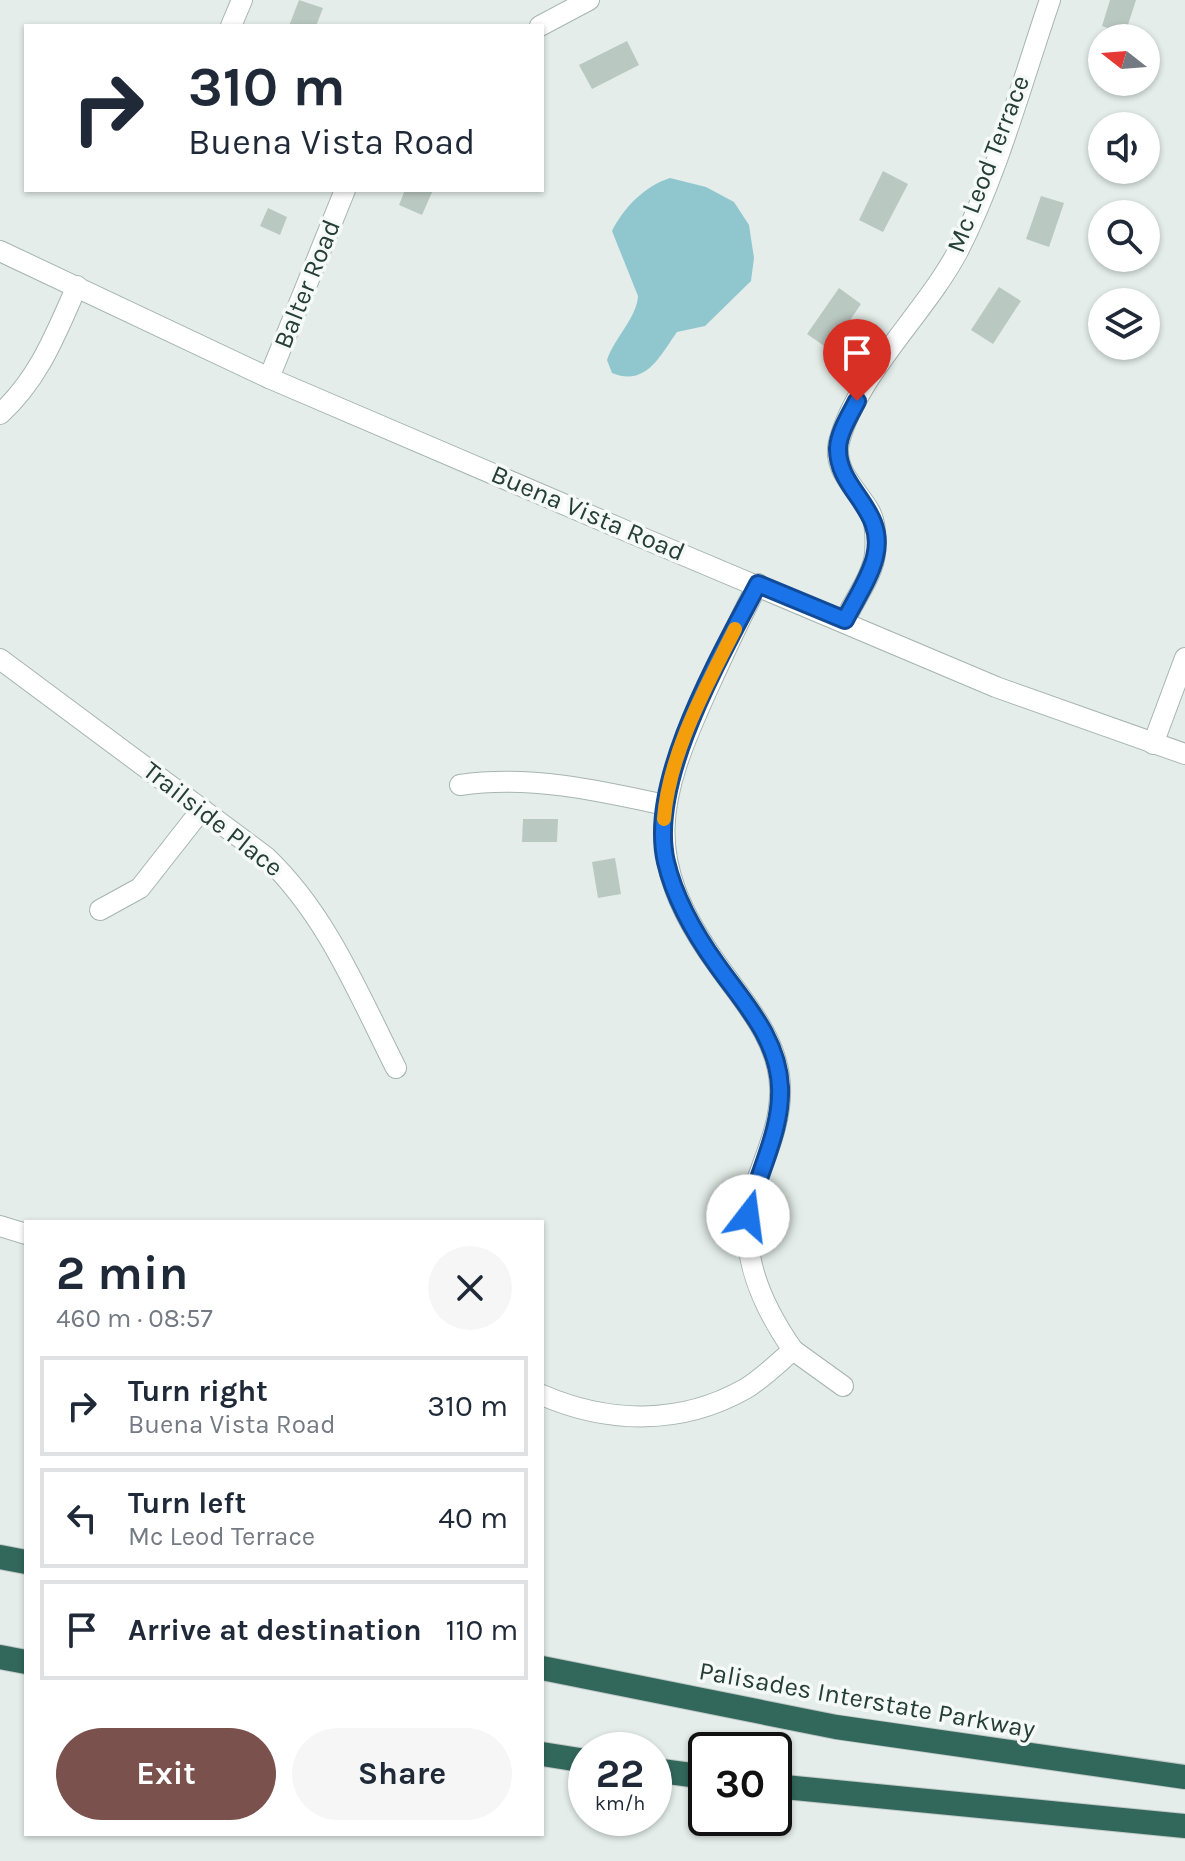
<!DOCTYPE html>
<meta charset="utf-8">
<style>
:root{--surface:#fff;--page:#f6f6f7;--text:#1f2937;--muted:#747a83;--line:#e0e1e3;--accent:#7a514c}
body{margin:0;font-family:Karla,sans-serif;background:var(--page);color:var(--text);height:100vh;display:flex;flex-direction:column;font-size:30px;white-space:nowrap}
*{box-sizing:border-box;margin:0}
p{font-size:26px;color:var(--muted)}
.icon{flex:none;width:44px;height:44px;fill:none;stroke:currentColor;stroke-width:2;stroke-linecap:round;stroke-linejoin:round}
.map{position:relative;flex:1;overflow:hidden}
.details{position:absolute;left:24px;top:1220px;width:520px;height:616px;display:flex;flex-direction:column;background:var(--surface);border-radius:0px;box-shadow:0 2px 6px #0004}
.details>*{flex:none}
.hud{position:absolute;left:24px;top:24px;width:520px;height:168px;border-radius:0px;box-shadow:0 2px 6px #0004;background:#fff;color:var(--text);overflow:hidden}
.needle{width:52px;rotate:287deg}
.fabs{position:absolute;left:1088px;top:24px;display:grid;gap:16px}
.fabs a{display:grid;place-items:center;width:72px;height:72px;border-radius:50%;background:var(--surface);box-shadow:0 2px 6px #0004;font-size:40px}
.speed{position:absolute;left:568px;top:1732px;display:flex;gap:16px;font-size:40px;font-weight:700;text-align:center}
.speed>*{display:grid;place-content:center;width:104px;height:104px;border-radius:50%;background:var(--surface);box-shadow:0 2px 6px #0004;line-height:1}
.speed small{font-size:20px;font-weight:400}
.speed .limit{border:4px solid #111;border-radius:12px;background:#fff;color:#111}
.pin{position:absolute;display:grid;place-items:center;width:68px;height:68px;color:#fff;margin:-82px -34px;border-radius:50% 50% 50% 0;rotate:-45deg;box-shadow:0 0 8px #0007}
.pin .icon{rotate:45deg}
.me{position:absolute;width:88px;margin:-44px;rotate:15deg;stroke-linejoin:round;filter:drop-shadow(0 0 6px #0008)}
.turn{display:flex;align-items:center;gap:28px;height:168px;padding:0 32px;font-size:36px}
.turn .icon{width:104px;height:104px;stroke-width:2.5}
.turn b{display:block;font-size:56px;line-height:68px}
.round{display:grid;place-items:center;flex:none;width:84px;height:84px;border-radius:42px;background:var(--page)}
.headline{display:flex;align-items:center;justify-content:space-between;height:136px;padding:0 32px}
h1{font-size:48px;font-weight:700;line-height:60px}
.cta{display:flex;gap:16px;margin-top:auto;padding:16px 32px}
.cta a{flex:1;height:92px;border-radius:48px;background:var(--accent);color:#fff;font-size:32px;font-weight:700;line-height:92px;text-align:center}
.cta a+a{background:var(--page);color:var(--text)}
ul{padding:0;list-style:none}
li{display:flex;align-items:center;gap:24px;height:100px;margin:0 16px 12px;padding:0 16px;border:4px solid var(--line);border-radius:0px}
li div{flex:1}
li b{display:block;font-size:30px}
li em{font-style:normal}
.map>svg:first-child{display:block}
.water{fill:#90c7ce}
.building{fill:#bac8c2}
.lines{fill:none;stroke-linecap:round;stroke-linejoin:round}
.minor-casing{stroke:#a7b5b0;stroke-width:22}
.highway-casing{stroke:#c2c9c7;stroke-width:26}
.minor{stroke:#fff;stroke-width:20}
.highway{stroke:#32685b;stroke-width:24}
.route-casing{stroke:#114b97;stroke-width:20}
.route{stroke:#1a73e8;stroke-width:14}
.slow{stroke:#f59e0b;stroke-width:14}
.labels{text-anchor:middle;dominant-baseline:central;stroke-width:7;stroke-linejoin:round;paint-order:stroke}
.street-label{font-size:26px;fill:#253e36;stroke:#f5f9f7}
</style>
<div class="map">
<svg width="1185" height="1861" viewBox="0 0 1185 1861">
<rect width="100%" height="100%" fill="#e4ede9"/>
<path class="water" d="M670,178L706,187L734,202L749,225L754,258L751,281L705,326L677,332C660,356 646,387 612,373L607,360C614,339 637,317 638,296L612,231C624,207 645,186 670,178Z"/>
<g class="building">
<path d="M299,0L323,8L316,26H289Z"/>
<path d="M1110,0H1136L1125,34L1102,26Z"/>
<path d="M627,41L639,65L592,89L579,65Z"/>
<path d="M883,171L908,184L883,232L859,220Z"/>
<path d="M405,190H433L422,215L399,205Z"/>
<path d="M1041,196L1064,203L1049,247L1026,239Z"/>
<path d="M268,208L287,217L280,235L260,226Z"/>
<path d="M999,287L1021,301L993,344L971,330Z"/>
<path d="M839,288L861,304L830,350L807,334Z"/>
<path d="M523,819H558L557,842H522Z"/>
<path d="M615,858L621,894L598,898L592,862Z"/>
</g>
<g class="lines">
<defs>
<g id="minor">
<path d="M231,26L242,0"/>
<path d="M540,26L589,0"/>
<path d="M0,251L269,378L631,533L996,687L1185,754"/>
<path d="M269,378L345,190"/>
<path d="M0,414C39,379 56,333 77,286"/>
<path d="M845,620C854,600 873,575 875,554C876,541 876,523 870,512C858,490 832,470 839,442C856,376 926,312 958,251C997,175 1022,82 1050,0"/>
<path d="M0,659L266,857C327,915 358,993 396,1068"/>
<path d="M1153,744L1185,658"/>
<path d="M460,785C529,775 597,790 665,805"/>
<path d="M100,910L140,888L202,809"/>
<path d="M0,1226L26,1234"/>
<path d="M793,1350L843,1386"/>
<path d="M542,1395C609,1424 681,1425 745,1389C762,1379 778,1363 793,1350C761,1304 736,1249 753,1192C764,1158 782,1123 780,1086C778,1038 743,1001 717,964C640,857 657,800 708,688C724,653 740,618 758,584"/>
</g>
<g id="highway">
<path d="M0,1557L26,1562"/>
<path d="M0,1657L26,1662"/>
<path d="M542,1668L836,1727L1185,1777"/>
<path d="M542,1754L586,1761"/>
<path d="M654,1770L706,1777"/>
<path d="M774,1786L1185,1826"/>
</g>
</defs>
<use href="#minor" class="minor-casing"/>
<use href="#highway" class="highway-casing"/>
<use href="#minor" class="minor"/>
<use href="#highway" class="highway"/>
</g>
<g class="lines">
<defs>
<path id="route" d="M748,1216C757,1173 782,1132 780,1087C778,1038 743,1002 717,965C694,933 675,900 666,862C647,781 721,655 758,584L845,620C855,600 870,578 875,557C887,509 837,490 838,448C839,432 850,415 857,401"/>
</defs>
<use href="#route" class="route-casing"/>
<use href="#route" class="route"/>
<path class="slow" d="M664,819C669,753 706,687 735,629"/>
</g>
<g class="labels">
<g class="street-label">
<text transform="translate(988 164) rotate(-69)">Mc Leod Terrace</text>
<text transform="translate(307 284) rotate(-68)">Balter Road</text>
<text transform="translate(588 513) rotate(23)">Buena Vista Road</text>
<text transform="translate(213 819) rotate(38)">Trailside Place</text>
<text transform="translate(867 1700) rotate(10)">Palisades Interstate Parkway</text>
</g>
</g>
</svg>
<div class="fabs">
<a><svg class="needle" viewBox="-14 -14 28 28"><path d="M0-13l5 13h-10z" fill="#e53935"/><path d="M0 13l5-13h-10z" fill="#747a83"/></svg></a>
<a><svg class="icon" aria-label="sound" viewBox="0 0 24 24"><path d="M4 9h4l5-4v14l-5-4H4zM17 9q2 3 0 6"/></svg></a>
<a><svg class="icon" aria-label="search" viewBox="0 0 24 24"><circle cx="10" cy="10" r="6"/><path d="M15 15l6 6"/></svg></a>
<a><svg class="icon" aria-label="layers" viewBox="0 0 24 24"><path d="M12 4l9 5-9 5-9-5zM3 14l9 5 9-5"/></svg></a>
</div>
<div class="speed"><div>22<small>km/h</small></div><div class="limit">30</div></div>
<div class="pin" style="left:857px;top:401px;background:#d93025"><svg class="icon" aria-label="arrive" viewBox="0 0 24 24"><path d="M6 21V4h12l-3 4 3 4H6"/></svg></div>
<svg class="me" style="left:748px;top:1216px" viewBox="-20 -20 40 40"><circle r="19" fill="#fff"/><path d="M0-13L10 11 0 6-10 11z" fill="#1a73e8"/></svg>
<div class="hud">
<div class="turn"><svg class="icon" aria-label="right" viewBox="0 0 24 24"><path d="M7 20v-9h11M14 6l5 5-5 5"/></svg><div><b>310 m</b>Buena Vista Road</div></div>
</div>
<section class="details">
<div class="headline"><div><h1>2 min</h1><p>460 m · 08:57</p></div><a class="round"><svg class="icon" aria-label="close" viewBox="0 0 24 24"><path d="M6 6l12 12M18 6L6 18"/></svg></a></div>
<ul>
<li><svg class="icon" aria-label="right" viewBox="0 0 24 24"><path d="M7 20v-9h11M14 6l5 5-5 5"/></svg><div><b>Turn right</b><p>Buena Vista Road</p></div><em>310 m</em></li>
<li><svg class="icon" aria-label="left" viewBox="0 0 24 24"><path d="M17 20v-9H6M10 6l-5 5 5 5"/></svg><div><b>Turn left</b><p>Mc Leod Terrace</p></div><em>40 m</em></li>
<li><svg class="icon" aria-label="arrive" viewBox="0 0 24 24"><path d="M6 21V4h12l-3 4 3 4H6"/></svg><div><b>Arrive at destination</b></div><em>110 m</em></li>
</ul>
<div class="cta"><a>Exit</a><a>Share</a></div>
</section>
</div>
